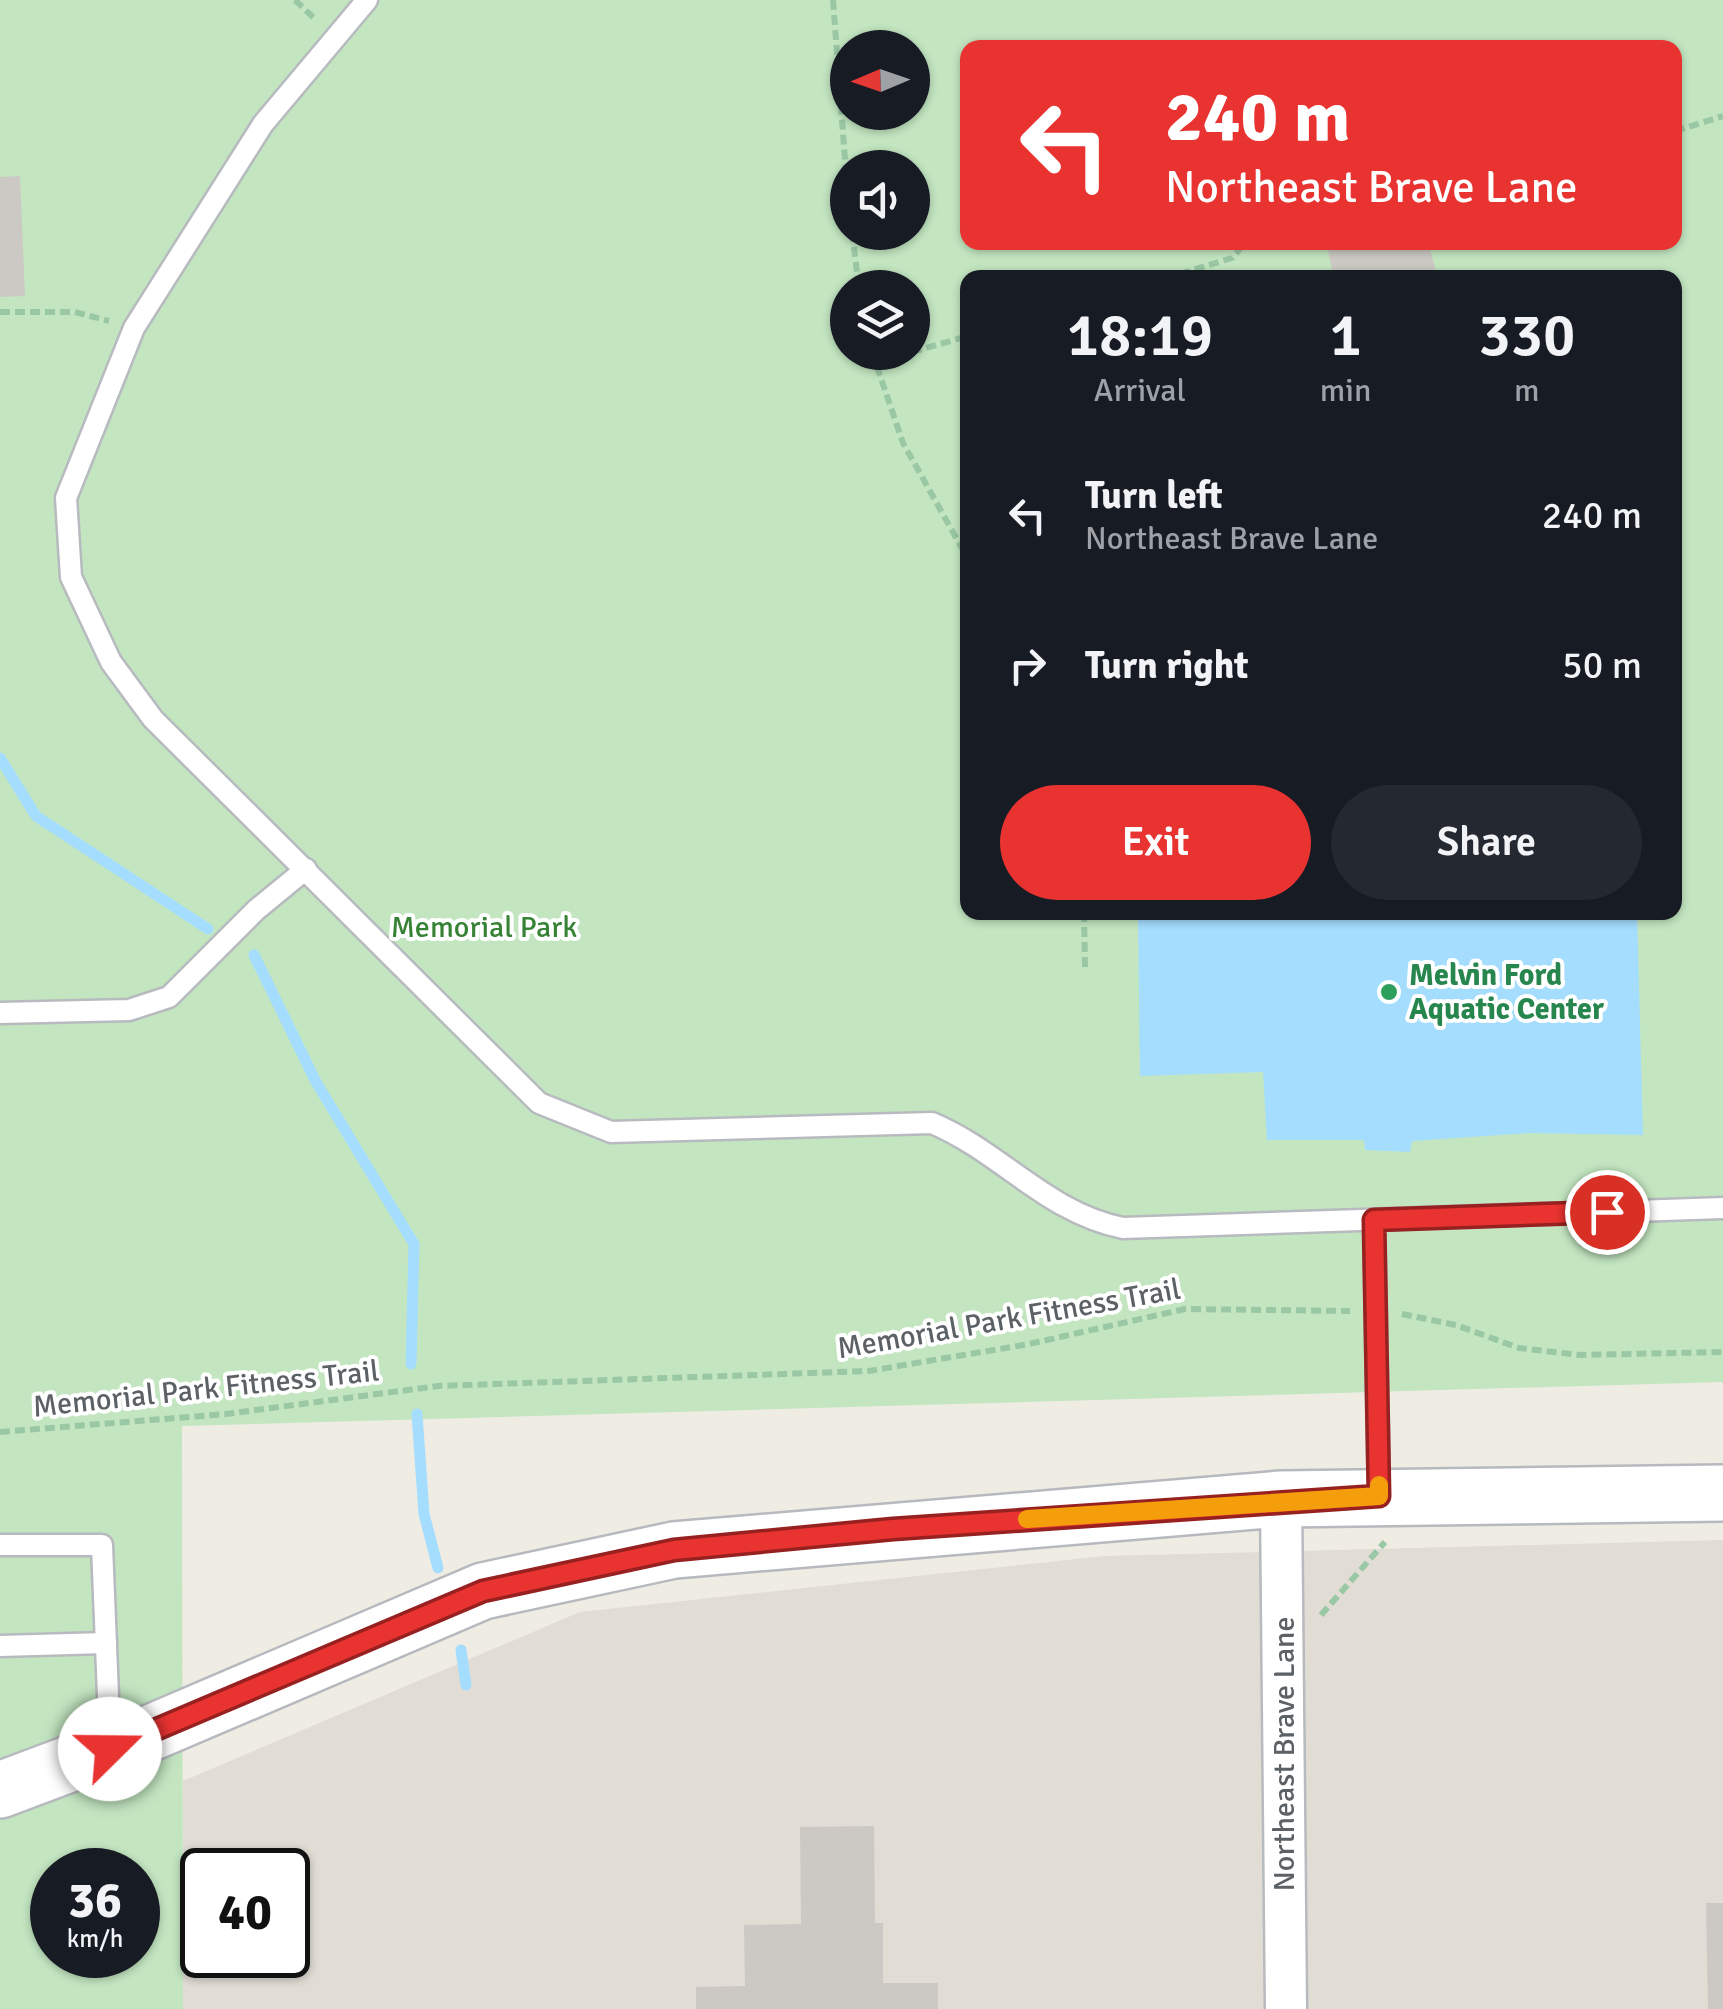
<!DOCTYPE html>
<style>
:root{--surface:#171b24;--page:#242831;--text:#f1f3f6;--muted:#9ea1a6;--accent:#e83331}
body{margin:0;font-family:Signika,sans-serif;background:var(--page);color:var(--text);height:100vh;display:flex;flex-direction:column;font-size:38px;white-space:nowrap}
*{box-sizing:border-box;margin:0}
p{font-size:32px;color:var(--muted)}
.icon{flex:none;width:55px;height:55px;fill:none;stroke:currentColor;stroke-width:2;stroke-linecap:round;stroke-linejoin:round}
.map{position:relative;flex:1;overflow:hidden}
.details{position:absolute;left:960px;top:270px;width:722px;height:650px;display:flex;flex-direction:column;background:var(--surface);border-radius:20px;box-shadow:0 2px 8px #0004}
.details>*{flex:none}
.top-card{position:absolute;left:960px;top:40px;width:722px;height:210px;border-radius:20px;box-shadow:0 2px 8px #0004;background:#e83331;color:#fff;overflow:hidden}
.needle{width:65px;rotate:268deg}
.fabs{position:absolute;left:830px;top:30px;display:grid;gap:20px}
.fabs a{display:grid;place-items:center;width:100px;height:100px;border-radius:50%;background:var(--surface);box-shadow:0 2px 8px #0004;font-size:50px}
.speed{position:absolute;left:30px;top:1848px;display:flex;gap:20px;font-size:50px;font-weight:700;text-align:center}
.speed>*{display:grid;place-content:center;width:130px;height:130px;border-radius:50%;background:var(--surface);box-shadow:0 2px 8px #0004;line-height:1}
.speed small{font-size:25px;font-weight:400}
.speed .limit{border:5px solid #111;border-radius:15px;background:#fff;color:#111}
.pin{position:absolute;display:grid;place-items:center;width:85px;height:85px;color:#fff;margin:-42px;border:5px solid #fff;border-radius:50%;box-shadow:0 2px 10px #0007}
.me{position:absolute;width:110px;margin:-55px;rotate:68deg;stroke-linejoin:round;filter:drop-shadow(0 0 8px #0008)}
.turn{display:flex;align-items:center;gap:35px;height:210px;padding:0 40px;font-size:45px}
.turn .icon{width:130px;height:130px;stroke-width:2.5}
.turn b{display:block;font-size:70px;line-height:85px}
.eta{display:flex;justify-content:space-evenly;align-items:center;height:170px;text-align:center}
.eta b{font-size:60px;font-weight:600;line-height:70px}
.cta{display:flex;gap:20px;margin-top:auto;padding:20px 40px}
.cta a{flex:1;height:115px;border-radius:60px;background:var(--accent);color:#fff;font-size:40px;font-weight:600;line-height:115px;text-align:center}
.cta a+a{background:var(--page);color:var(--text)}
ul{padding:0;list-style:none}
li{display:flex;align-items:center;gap:30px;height:150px;padding:0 40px}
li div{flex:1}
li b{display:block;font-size:38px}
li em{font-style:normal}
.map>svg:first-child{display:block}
.education{fill:#e1ddd5;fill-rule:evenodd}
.green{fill:#c3e6c1;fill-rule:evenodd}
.water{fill:#a5ddfe}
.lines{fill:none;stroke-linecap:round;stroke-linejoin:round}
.stream{stroke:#a5ddfe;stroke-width:11}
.building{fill:#ccc9c4}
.lane-casing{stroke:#b7babe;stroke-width:25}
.street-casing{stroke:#b7babe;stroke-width:45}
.secondary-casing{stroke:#b6b9be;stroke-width:60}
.path{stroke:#9ac7a4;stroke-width:6;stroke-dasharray:10 5;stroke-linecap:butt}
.lane{stroke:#fff;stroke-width:20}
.street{stroke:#fff;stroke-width:40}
.secondary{stroke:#fff;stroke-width:55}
.route-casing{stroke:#972120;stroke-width:25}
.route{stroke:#e83331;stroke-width:18}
.slow{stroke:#f59e0b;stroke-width:18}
.leisure-dot{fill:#2e9e5b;stroke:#fff;stroke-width:4}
.labels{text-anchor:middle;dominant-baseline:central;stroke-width:8;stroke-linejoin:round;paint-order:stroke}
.park-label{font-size:30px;fill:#368335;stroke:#fff}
.leisure-label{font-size:30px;font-weight:bold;fill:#27864d;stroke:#fff;text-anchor:start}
.street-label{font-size:30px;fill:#5c6165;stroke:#fff}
</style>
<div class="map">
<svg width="1723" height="2009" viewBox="0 0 1723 2009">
<rect width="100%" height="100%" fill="#efece4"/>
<path class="education" d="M1723,1540V2009H183V1781L580,1612L1104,1556ZM202,1870H288V1955H202Z"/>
<path class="green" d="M0,0H1723V1382L182,1426L183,2009H0ZM848,48H912V112H848ZM968,48H1675V242H968ZM848,168H912V232H848ZM968,278H1675V912H968ZM848,288H912V352H848ZM52,1870H138V1955H52Z"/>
<path class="water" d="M1138,913H1637L1643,1135L1528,1133L1412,1141L1410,1152L1365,1150L1364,1140H1267L1263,1072L1140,1076Z"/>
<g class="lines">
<g class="stream">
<path d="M0,758L36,816L208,929"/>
<path d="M254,955L316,1082L414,1244L411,1364"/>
<path d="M417,1414L424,1514L438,1568"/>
<path d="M461,1650L466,1685"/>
</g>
</g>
<g class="building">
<path d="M20,176L25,296L0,297V177Z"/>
<path d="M1326,242H1428L1438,278H1334Z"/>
<path d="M874,1826L875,1923H883V1983H938V2009H696V1987L745,1986L744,1925L801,1924L800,1827Z"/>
<path d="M1706,1903H1723V2009H1708Z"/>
</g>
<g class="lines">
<defs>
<g id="lane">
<path d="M367,0L263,124L134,328L66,498L71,577L111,662L153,719L539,1103L611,1132L932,1123C1001,1152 1047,1213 1123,1228L1723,1208"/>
<path d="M0,1013L129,1010L169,997L256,910L306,869"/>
<path d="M1374,1220L1379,1495"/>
<path d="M0,1545H102L110,1746"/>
<path d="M0,1646L106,1643"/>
</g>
<path id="street" d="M1281,1499L1286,2009"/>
<path id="secondary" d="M0,1790L141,1737L483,1591L674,1550L1281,1499L1723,1493"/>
</defs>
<use href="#lane" class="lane-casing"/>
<use href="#street" class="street-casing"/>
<use href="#secondary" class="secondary-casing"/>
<g class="path">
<path d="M295,0L316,20"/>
<path d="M833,0L848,200"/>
<path d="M1675,131L1723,116"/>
<path d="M852,232L859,288"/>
<path d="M1166,278L1232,258L1246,242"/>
<path d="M0,312H75L109,321"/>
<path d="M872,352L903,443L968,559"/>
<path d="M912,352L968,336"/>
<path d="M874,363L909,352"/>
<path d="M1084,912L1085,967"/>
<path d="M1402,1314L1456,1325L1519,1348L1580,1355L1723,1352"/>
<path d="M0,1432L226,1414L438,1386L869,1371L1029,1344L1185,1309L1350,1311"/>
<path d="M1321,1615L1385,1542"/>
</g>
<use href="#lane" class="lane"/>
<use href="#street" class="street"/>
<use href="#secondary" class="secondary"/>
</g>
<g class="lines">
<defs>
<path id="route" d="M110,1749L483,1591L674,1550L893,1529L1379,1496L1374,1220L1607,1212"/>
</defs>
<use href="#route" class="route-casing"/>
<use href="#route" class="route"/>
<path class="slow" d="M1027,1519L1379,1496V1485"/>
</g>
<circle class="leisure-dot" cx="1389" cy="992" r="10"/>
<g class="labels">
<g class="park-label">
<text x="484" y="927">Memorial Park</text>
</g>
<g class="leisure-label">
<text x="1409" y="975">Melvin Ford<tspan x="1409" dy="34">Aquatic Center</tspan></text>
</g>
<g class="street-label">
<text transform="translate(1009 1319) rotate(-10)">Memorial Park Fitness Trail</text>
<text transform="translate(206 1389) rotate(-6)">Memorial Park Fitness Trail</text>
<text transform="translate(1284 1754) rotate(-90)">Northeast Brave Lane</text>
</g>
</g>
</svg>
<div class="fabs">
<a><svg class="needle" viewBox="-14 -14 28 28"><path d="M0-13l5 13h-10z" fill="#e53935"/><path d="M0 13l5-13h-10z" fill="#9ea1a6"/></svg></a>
<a><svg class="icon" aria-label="sound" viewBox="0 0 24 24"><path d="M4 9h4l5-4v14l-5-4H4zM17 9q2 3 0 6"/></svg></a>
<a><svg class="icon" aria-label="layers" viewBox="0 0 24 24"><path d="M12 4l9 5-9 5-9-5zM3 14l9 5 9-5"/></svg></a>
</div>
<div class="speed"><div>36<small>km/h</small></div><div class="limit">40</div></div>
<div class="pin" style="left:1607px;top:1212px;background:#d93025"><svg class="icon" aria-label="arrive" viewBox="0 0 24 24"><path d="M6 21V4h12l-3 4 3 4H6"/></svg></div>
<svg class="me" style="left:110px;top:1749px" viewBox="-20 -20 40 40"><circle r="19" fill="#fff"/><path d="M0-13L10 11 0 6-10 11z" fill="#e83331"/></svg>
<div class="top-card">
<div class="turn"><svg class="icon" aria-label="left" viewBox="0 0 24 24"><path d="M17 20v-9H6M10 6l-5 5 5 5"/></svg><div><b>240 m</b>Northeast Brave Lane</div></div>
</div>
<section class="details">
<div class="eta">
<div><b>18:19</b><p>Arrival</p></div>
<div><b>1</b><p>min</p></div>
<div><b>330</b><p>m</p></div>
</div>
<ul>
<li><svg class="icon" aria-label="left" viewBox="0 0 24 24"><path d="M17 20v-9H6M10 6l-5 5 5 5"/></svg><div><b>Turn left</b><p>Northeast Brave Lane</p></div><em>240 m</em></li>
<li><svg class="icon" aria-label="right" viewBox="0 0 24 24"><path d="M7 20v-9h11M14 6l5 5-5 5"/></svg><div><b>Turn right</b></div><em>50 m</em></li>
</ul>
<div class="cta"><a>Exit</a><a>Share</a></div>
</section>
</div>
